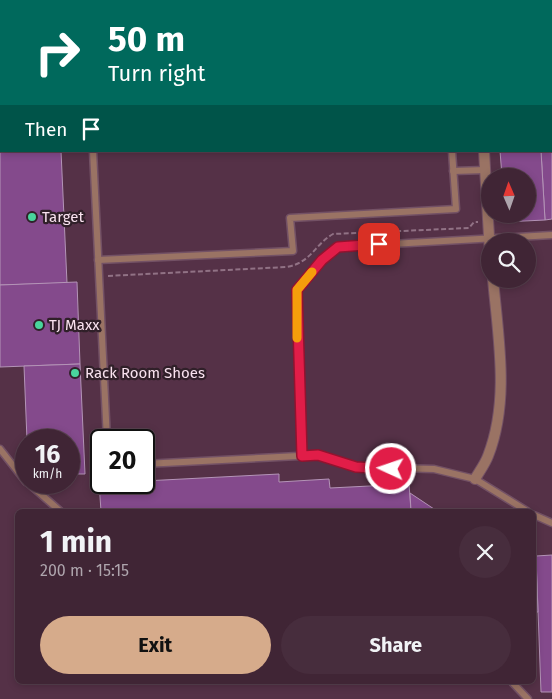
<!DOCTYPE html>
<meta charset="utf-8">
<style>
:root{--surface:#402535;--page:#472d3d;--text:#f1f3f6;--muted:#aea5ad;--line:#594250;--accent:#d6ab8b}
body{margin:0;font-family:"Fira Sans",sans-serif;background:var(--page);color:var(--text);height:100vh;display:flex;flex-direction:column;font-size:19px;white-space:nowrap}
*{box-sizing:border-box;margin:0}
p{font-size:16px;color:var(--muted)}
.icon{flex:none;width:28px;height:28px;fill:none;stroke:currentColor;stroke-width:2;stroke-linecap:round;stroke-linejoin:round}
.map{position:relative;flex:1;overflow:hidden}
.side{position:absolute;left:15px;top:509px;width:521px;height:175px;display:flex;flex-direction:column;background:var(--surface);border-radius:8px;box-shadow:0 2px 8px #0003,0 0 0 1px var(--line)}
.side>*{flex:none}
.hud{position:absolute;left:0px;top:0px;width:552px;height:152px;box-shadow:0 2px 8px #0003,0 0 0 1px var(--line);background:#00695c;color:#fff;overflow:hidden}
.needle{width:32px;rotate:358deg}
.buttons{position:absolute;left:481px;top:168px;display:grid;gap:10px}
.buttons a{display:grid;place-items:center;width:55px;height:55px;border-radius:50%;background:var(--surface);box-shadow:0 2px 8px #0003,0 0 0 1px var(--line);font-size:25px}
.speed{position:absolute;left:15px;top:429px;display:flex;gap:10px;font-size:25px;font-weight:700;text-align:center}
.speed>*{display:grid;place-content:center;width:65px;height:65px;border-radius:50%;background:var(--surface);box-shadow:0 2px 8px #0003,0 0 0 1px var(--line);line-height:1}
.speed small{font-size:12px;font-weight:400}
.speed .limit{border:2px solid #111;border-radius:8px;background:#fff;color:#111}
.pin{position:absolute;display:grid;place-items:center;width:42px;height:42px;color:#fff;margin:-21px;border-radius:10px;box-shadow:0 2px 8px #0006}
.me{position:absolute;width:55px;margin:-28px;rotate:273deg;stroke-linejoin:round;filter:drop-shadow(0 0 4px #0008)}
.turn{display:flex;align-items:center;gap:18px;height:105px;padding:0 25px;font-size:22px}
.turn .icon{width:65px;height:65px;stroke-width:2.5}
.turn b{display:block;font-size:35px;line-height:42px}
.then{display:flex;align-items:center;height:48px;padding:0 25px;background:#0003;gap:10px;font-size:19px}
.round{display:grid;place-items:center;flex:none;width:52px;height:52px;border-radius:26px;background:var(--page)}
.headline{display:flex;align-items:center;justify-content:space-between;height:85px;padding:0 25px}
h1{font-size:30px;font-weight:700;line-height:38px}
.button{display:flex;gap:10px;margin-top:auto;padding:10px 25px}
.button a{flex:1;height:58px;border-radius:30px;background:var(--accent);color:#111;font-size:20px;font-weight:700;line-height:58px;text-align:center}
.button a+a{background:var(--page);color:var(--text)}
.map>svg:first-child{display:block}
.building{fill:#844a8c;stroke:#b494b7}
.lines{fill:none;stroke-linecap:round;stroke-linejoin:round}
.lane-casing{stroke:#735165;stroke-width:9}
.street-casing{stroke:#735165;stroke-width:12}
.path{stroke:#917285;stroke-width:2;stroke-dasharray:5 2.5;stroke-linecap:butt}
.lane{stroke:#9a7364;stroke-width:6}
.street{stroke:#9a7364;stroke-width:10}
.route-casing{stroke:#92132f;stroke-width:12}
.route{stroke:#e11d48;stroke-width:9}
.slow{stroke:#f59e0b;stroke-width:9}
.poi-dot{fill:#49d49d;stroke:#302029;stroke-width:2}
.labels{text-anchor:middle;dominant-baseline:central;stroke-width:4.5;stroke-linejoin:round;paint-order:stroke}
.poi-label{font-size:15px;fill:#f9e2ef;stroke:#302029;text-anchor:start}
</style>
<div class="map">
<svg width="552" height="699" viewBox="0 0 552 699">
<rect width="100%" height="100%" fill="#553147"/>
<g class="building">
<path d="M0,66L1,151H61L67,283L0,285Z"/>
<path d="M552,120V219L545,220L541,151H551Z"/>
<path d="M500,151H541L545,220L504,222L503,214H528V176H502Z"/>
<path d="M77,282L80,364L0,367V285Z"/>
<path d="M80,364L85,474H69V440H27L24,366Z"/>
<path d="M279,474V482L329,479L330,488L409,484L411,511H101L99,483L144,482V481Z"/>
<path d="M410,493L437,511H411Z"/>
<path d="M552,555V692H541L536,556Z"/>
<path d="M534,560H536L538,612H534Z"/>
</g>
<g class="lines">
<defs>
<g id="lane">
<path d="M108,0V1"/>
<path d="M139,0V1"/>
<path d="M442,0V1"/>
<path d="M93,151L107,440"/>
<path d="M453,171L485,170"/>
<path d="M98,260L293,251L290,218L456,209L452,151"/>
<path d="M0,449L26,482"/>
<path d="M302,456L297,291L322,260L338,247L552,235"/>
<path d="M144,464L318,455L356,467L434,469L475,479L527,511"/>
<path d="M27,482L60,511"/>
<path d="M534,515L552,523"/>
<path d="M511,681L528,699"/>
</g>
<g id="street">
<path d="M471,0V1"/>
<path d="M489,1V0"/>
<path d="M484,151L490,253"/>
<path d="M475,479C479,472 485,464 488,456C510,400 498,337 493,279"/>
</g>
</defs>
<use href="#lane" class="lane-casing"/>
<use href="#street" class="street-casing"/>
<path class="path" d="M108,276L287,267C312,262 314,245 333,234L469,228L474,222H478"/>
<use href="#lane" class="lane"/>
<use href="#street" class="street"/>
</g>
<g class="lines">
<defs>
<path id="route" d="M379,244L338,247L322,260L297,290L302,456L318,455L356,467L391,469"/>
</defs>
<use href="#route" class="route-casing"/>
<use href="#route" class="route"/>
<path class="slow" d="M297,338V290L312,272"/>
</g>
<g class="poi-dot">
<circle cx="32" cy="217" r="5"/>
<circle cx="39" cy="325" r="5"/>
<circle cx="75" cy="373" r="5"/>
</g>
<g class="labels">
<g class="poi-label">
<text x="42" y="217">Target</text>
<text x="49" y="325">TJ Maxx</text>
<text x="85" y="373">Rack Room Shoes</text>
</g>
</g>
</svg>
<div class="buttons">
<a><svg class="needle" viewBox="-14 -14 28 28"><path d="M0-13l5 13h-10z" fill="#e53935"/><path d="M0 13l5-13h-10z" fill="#aea5ad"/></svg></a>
<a><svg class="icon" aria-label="search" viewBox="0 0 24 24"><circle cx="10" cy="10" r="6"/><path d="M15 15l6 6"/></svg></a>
</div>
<div class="speed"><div>16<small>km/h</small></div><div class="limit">20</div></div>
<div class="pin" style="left:379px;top:244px;background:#d93025"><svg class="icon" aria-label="arrive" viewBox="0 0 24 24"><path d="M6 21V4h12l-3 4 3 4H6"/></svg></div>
<svg class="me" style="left:391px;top:469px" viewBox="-20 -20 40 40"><circle r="17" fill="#e11d48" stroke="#fff" stroke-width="3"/><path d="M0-11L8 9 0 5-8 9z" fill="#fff"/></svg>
<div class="hud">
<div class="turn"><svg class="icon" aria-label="right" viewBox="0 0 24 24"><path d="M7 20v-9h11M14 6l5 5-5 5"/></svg><div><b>50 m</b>Turn right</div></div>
<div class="then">Then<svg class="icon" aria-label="arrive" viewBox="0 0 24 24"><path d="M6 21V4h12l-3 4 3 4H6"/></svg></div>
</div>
<section class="side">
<div class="headline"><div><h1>1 min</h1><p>200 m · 15:15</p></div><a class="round"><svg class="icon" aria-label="close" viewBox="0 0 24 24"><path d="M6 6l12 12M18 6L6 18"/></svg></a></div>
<div class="button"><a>Exit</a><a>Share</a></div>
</section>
</div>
